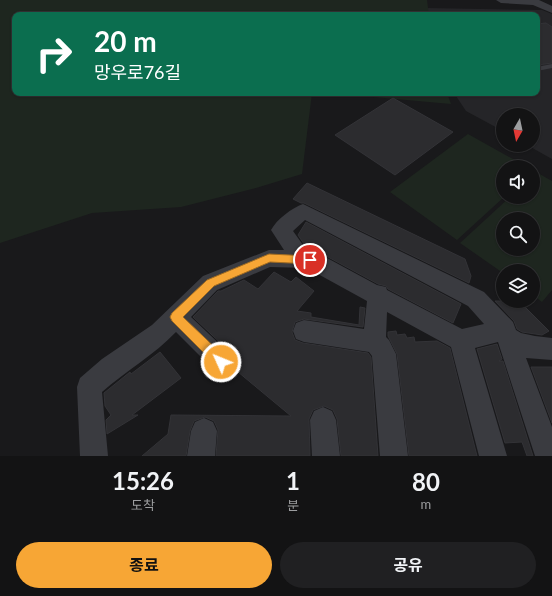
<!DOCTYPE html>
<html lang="ko">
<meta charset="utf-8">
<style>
:root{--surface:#131314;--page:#202022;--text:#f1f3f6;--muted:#9d9ea0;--line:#323234;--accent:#f7a635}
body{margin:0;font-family:Lato,"Noto Sans KR",sans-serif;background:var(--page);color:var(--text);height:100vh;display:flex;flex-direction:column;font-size:15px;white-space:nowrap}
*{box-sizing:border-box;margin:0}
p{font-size:13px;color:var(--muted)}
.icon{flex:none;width:22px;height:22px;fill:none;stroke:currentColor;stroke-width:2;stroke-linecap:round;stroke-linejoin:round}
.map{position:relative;height:456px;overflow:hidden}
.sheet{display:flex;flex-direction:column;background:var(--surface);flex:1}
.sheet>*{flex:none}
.hud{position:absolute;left:12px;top:12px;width:528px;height:84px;border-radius:8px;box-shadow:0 1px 3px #0004,0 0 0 1px var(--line);background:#0b6e4f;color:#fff;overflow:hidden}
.needle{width:26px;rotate:189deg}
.controls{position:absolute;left:496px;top:108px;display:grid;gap:8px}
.controls a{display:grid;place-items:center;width:44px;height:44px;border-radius:50%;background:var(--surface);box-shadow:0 1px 3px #0004,0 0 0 1px var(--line);font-size:20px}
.pin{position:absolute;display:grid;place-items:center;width:34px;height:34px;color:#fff;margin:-17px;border:2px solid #fff;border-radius:50%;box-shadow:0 1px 4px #0007}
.me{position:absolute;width:44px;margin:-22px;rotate:314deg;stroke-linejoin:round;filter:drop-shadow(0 0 3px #0008)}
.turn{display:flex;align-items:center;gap:14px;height:84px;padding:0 16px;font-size:18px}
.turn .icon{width:52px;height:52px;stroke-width:2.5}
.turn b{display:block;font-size:28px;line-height:34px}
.eta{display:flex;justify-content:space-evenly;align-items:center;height:68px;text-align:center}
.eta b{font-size:24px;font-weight:700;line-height:28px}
.action{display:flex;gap:8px;margin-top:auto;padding:8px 16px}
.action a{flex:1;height:46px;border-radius:24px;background:var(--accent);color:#111;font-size:16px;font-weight:700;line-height:46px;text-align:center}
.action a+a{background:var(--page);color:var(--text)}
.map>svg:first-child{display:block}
.built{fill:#252528}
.green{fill:#1e261f;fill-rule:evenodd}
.building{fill:#2c2c2f;stroke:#333337}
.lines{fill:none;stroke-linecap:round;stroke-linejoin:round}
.lane{fill:#3a3b40;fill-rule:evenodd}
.street{fill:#3a3b40;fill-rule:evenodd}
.route{fill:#f7a635;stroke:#a16c22}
</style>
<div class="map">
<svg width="552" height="456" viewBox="0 0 552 456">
<rect width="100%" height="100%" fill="#19191b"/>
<path class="built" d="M425,8L542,10L552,14V159L527,145H533V115H503V131L466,111L454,93H537V15H426Z"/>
<g class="green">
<path d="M0,0H427L429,15H15V93H312L302,174L256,188L181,207L92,213L0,243Z"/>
<path d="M329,93H447L451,104Z"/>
<path d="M468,134L527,167H503L504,197L457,240L390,192Z"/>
<path d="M536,172L552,181V290L542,302L533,295V271H503V273L460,243L510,197H533V175ZM503,219H533V249H503Z"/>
</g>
<g class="building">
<path d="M546,23L552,27V63L537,65V24Z"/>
<path d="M393,98L453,132L395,175L335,135Z"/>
<path d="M307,183L465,259L471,276L469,283L304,203H301L293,199Z"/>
<path d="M306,222L461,304L453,323L388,289L386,286L378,284L304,244L298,235Z"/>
<path d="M274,272L291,282L296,277L314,291L297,311L311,313V317L359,325L360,307L365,308L363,327L304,319L295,322L292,332L295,340L303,343L368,353L371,357L378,456H341L337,419L333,410L324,406L313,410L309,419L310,456H216L218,430L214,421L205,417L194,421L190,431L186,456H142L168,434L171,415L291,416L232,367L234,360L230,352L193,317L218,291H221L244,280L258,289Z"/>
<path d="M495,301H519L549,331L542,335L522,332L517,329L514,321Z"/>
<path d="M396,331L397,335L405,334L407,338L414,337L415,342L437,341L450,348L477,456H409L397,354L388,336V332Z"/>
<path d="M497,344L502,359L499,361H503L533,456H527L522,442L505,443L477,349Z"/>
<path d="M160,352L181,378L132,415H138L107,434L106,420L111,415L105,406L104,393L130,372L131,374Z"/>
<path d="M531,367H552V423Z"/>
</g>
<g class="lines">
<path class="lane" d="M552,64V68L537,71V67Z"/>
<g class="street">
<path d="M496,0H539L552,6V13L533,5L501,3Z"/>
<path d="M303,204L484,292L513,322L516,330L521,333L535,336L552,338V360L526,358L552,427V456H535L498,342L475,348L507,456H479L451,347L387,312L386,337L389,340L396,354L408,456H380L372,356L369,352L304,342L296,339L293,331L296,323L304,320L364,329L367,301L307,268L270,267L217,290L191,317L229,353L233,361L229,369L221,373L213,369L176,332C154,355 126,371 102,392L108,456H80L77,387L80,378L102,359L152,325L203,276L269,250H284L271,230C277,219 292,208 303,204ZM305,220L468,306L484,324L462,329L387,290L386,287L377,285L303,245L293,231Z"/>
<path d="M323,407L332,411L336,420L340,456H312L310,420L314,411Z"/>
<path d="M204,418L213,422L217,431L215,456H187L191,431L195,422Z"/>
</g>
</g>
<path class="route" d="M269,254L310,256L313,257L314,260L313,262L310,264L270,262L214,286L183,317L225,357L227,362L225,366L221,367L217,366L172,321L170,317L172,313L207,280Z"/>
</svg>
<div class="controls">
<a><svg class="needle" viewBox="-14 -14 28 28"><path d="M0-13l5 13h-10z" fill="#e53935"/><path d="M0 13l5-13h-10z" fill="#9d9ea0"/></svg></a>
<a><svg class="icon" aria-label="sound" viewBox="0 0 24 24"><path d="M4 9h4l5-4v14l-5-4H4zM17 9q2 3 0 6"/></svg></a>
<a><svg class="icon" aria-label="search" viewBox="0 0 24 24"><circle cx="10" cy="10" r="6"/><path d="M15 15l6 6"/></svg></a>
<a><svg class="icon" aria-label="layers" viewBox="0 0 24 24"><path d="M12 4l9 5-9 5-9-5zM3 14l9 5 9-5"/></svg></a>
</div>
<div class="pin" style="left:310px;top:260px;background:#d93025"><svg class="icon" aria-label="arrive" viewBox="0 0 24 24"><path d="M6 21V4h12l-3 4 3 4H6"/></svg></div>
<svg class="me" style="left:221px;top:362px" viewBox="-20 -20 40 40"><circle r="17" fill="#f7a635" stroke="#fff" stroke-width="3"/><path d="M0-11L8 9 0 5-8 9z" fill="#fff"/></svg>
<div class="hud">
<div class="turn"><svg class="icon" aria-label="right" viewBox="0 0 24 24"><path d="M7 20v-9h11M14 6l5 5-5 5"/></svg><div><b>20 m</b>망우로76길</div></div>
</div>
</div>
<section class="sheet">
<div class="eta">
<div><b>15:26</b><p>도착</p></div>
<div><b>1</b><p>분</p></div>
<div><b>80</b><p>m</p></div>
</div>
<div class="action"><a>종료</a><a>공유</a></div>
</section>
